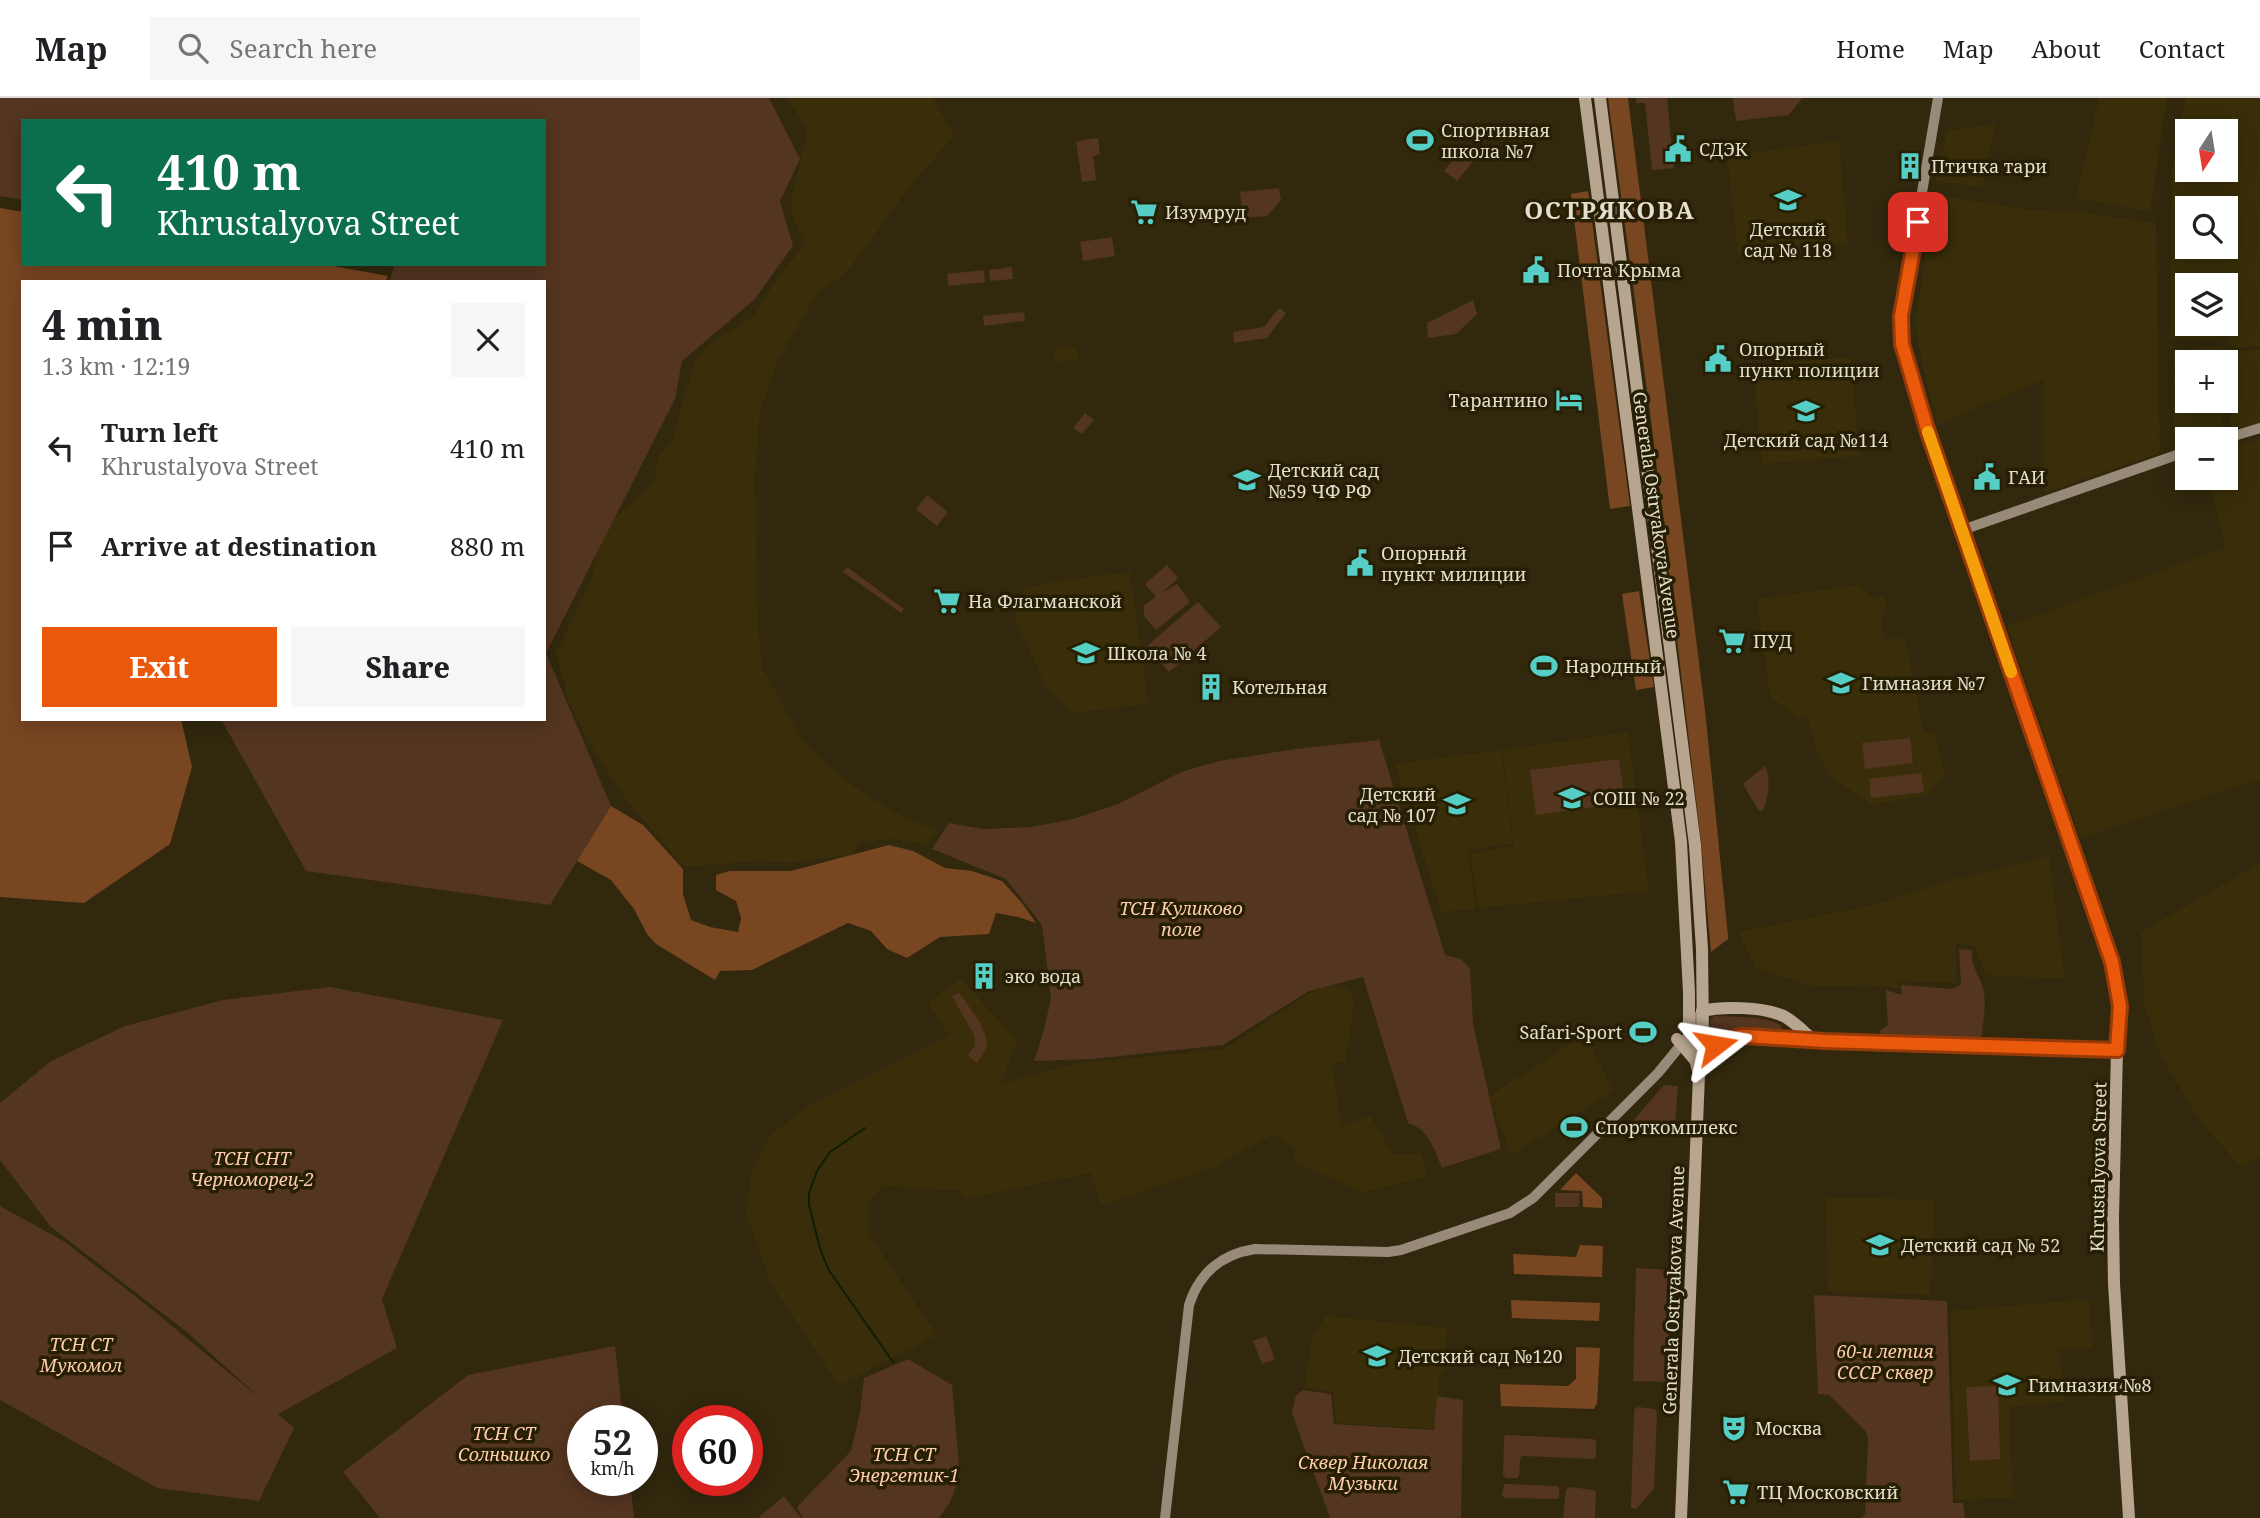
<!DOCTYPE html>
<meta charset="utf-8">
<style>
:root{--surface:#fff;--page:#f6f6f6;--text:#202124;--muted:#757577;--line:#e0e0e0;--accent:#ea580c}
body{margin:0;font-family:"Noto Serif",serif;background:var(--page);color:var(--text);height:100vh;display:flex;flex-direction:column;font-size:26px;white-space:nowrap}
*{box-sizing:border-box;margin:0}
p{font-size:23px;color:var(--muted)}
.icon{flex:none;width:38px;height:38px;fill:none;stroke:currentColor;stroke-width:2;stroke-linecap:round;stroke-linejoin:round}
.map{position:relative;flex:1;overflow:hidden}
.sheet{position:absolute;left:21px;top:182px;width:525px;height:441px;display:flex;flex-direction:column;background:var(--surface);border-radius:0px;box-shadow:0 4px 18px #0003}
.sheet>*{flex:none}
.hud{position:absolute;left:21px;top:21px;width:525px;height:147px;border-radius:0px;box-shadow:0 4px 18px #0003;background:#0b6e4f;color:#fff;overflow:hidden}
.needle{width:46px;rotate:192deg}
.controls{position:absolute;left:2175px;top:21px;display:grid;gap:14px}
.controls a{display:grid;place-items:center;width:63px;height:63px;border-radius:0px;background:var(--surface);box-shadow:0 4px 18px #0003;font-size:35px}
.speed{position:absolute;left:567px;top:1307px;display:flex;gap:14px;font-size:35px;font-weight:700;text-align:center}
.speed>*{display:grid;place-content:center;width:91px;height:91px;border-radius:50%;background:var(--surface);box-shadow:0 4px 18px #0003;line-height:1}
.speed small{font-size:18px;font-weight:400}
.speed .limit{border:10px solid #d22;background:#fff;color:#111}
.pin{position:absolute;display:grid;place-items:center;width:60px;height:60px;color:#fff;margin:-30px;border-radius:14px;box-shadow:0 4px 10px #0006}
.me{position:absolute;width:77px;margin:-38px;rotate:76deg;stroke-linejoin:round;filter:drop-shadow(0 0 5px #0008)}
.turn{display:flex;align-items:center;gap:24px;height:147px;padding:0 21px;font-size:32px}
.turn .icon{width:91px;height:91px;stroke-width:2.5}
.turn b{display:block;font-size:49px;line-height:60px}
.round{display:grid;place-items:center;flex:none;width:74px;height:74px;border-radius:0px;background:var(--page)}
.summary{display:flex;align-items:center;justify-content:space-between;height:119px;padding:0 21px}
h1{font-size:42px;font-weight:800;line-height:52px}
.cta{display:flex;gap:14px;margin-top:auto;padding:14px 21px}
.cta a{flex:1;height:80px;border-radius:0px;background:var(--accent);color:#fff;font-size:28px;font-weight:800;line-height:80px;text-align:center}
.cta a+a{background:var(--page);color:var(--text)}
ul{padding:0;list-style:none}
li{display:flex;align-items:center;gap:21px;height:98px;padding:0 21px}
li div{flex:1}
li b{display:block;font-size:26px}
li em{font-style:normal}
header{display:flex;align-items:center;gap:42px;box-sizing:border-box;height:98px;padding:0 35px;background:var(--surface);border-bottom:2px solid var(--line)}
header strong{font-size:33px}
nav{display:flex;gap:38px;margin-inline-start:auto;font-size:24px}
.search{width:490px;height:63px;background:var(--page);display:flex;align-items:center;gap:18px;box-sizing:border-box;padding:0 24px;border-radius:0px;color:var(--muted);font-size:26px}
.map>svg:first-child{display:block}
.built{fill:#392e09;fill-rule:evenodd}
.green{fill:#543520}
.forest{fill:#794622}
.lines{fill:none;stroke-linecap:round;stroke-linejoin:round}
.stream{stroke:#101d02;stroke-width:2}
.secondary{stroke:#988a79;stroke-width:10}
.primary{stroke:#b7a58f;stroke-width:12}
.route-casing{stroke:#983908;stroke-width:18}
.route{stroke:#ea580c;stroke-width:12}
.slow{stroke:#f59e0b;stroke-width:12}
.labels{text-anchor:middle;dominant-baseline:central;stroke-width:7;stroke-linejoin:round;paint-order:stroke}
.poi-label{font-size:18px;fill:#e3dece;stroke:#271f04;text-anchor:start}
.street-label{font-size:18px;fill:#e3dece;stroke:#271f04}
.park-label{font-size:18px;font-style:italic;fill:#ffcdae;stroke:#271f04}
.district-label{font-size:24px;font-weight:bold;letter-spacing:2px;fill:#e3dece;stroke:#271f04}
</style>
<header>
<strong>Map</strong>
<div class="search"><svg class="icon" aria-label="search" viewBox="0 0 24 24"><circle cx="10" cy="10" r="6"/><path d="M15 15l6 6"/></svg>Search here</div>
<nav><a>Home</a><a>Map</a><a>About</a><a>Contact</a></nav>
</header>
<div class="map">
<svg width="2260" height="1420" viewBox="0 0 2260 1420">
<rect width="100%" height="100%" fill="#31280d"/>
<g class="built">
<path d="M787,0H933L954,38L914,83L852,167L838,181L819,193L779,260L760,314L755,375L757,512L762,569L801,640L829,668L864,696L906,720L937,732L927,746L892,741L859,744L853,756L789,765L759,763L684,769L631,708L596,656L569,605L556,555L592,481L598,445L614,421L655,383L658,359L674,340L683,302L696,261L710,245L753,219L779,178L805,146L792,119V99L807,32Z"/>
<path d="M2099,0H2167L2150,114L2076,100Z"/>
<path d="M2186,0H2260V248L2232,250L2226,240L2170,242L2172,71ZM2188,33H2226V72H2188ZM2188,110H2226V149H2188ZM2188,187H2226V226H2188Z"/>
<path d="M1995,26L1982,89L1936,83L1947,33Z"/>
<path d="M1839,43L1848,146L1738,156L1727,58Z"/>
<path d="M1935,97L2031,112L2073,113L2156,125L2160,355L2044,395L2043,282L1937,327L1917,241L1916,221Z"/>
<path d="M2222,248L2226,264H2188V303H2223L2221,336L2203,341H2188L2187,346L2174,350L2173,253Z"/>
<path d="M1077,249L1079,261L1055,264L1053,251Z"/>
<path d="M2260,252V325L2229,335L2233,253Z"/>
<path d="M1851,259L1859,358L1762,366L1753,268Z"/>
<path d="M2260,341V681L2080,740L2007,528L2226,449L2207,380H2226V350Z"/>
<path d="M1130,474L1149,606L1073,615L1046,590L1015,520L1024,491L1063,482Z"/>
<path d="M1859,487L1873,499H1885L1887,507L1882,518L1884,541H1905L1924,635H1935L1945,677L1927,697L1872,707L1829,677L1814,646L1807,618L1797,619L1770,598L1757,501Z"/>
<path d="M1628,634L1649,793L1479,810L1470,756L1514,748L1502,652Z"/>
<path d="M1501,652L1513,745L1468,752L1476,811L1441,814L1395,666Z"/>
<path d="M2049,758L2065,881L1986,877L1974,848L1956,846V885L1898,883V891L1868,887L1815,889L1756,870L1738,834L1874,807L1951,782Z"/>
<path d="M2260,765V1059L2241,1068L2203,1028L2160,957L2144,906L2141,834Z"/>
<path d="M961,881L1017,942L1001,986L1073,966L1224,951L1327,884L1350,892L1354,907L1346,963L1332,966L1342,1028L1370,1018L1393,1056L1422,1055L1426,1079L1363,1094L1293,1064L1295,1050L1273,1037L1214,1069L1102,1108L1090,1075L965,1101L961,1093L884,1088L868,1105L869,1136L937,1237L839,1288L770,1184L746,1115L751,1074L770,1037L805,1010L949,938L928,904Z"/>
<path d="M1585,937L1614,993L1511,1057L1489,998Z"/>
<path d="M1826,1099L1934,1102L1931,1197L1828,1193Z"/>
<path d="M2089,1201L2093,1250L2059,1252L2064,1304L2009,1309L2013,1400L1956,1402L1950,1213Z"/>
<path d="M1326,1218L1447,1230L1444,1276H1439L1438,1331L1336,1325L1333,1294L1304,1290L1312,1241Z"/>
</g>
<g class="green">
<path d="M0,0H769L800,61L780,103L793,148L754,202L682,263L675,301L546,555L611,708L550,807L306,773L221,621H544V184H389L394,169L380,166H544V23H23V102L0,98Z"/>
<path d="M1636,0H1667L1674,70L1652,72L1645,5H1636Z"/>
<path d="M1733,0H1802L1789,17L1736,23Z"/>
<path d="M1098,40L1100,57L1093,58L1096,82L1082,84L1076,43Z"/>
<path d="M1462,50L1475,61L1457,83L1444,73Z"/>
<path d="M1279,90L1281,102L1267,118L1243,120L1240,94Z"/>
<path d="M1112,139L1115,158L1083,163L1080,144Z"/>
<path d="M1012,169L1013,181L990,183L989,172Z"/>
<path d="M984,172L985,184L948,188L947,176Z"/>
<path d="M1473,202L1477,216L1456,236L1428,240L1427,225Z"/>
<path d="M1279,210L1286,215L1267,240L1234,245L1233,234L1264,229Z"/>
<path d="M1024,214L1025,223L984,228L983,218Z"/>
<path d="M1085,315L1094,322L1082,336L1073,330Z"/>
<path d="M927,397L948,414L937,428L916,411Z"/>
<path d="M1167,467L1178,480L1162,495L1177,486L1190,504L1156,532L1144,518V507L1156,499L1145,486Z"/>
<path d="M847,469L904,511L901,515L843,474Z"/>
<path d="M1198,504L1221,529L1169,574L1147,548Z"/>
<path d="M1910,640L1913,665L1865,671L1862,645Z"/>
<path d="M1379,642L1445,857L1461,861L1470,870L1473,926L1501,1051L1442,1070C1434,1051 1429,1031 1408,1025L1363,879L1309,893L1223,947L1093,961L1034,963L1044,932L1051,900L1042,827L1006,781L932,751L949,725L984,731L1031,729L1073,721L1118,706L1181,674L1219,663L1295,651Z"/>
<path d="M1619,661L1625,705L1536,717L1530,672Z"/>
<path d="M1765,668C1771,680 1769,699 1763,712L1759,713L1744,688L1745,684Z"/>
<path d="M1921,675L1924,694L1871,700L1869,681Z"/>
<path d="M1959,851L1972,852C1971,872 1979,874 1983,890C1987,905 1983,922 1982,937L1978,941L1884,938L1879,933L1888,927L1886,892L1902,897L1901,887L1951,891L1961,887Z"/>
<path d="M330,889L503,922L382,1201L397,1250L278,1316L294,1330L259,1403L157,1390L0,1302V1108L65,1144L144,1205L261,1301L188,1235L51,1129L0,1062V1005L51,963L125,928L223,902Z"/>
<path d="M959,895C968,908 991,934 986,950C984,955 980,960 977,965L968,957L975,947L974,937L952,898Z"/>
<path d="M1715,918C1731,919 1771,917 1782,929L1780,933H1716L1710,928L1711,920Z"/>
<path d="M1664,987L1678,988L1675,1026L1666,1023L1663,1037H1621Z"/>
<path d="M1555,1095H1580L1579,1109H1555Z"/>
<path d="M1636,1170L1672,1172L1668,1284L1633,1283Z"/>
<path d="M1814,1197L1947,1203L1953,1405H1963L1965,1420H1862L1865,1416L1868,1341L1866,1334L1829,1297L1818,1296Z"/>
<path d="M1266,1238L1275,1261L1262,1266L1253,1243Z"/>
<path d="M615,1248L623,1323H583V1382L630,1383L634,1420H380L343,1374L468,1277Z"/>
<path d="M908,1261L952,1287L960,1378L950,1404L939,1420H803L797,1409L851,1353L860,1314L864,1280Z"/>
<path d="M1998,1288L2000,1361L1970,1363L1966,1289Z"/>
<path d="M1303,1292L1331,1296L1334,1326L1434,1332L1437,1298L1463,1302L1461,1420H1330L1292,1315L1296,1297Z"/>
<path d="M1638,1309L1655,1311L1657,1314L1654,1391L1636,1411L1631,1410V1407L1634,1312Z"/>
<path d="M1506,1337L1593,1341L1596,1343V1359L1593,1361L1522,1358L1520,1362L1519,1377L1517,1380H1506L1503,1377L1504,1339Z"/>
<path d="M1504,1386L1556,1388L1559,1390V1399L1557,1401L1505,1400L1502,1398Z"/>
<path d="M1570,1389L1594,1392L1596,1395L1595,1420H1563L1566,1392Z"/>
<path d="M784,1398L801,1420H758Z"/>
</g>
<g class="forest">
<path d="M1608,0H1628L1705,612L1728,838V841L1711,854L1701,744L1652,330Z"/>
<path d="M1588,93L1630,408L1610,411L1571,96Z"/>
<path d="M0,110L23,114V166H322L388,178L385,184H23V621H181L192,669L170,746L84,805L0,799Z"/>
<path d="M1639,493L1654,589L1636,592L1622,496Z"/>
<path d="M611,708L643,727L683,771V796L691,822L710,829L738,834L741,820L736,803L716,792V777L729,773H791L889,747L913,753L945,770L972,773L1002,783L1022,805L1036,825L1018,819L996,815L989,836L940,839L907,860L887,851L871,833L848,825L752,872L720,873L715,882L656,846L647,836L634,811L611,782L577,763Z"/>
<path d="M1576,1075L1602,1100V1110L1583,1109L1582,1093L1560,1092Z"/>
<path d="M1580,1147L1603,1148L1602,1179L1514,1176L1513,1156L1576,1159Z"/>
<path d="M1511,1202L1600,1205L1599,1223L1512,1220Z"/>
<path d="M1576,1249L1600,1250L1597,1305L1594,1311L1501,1308L1500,1286L1568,1288L1576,1281Z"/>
</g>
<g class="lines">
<path class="stream" d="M865,1030L830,1054L817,1073L809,1095V1107L820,1150L828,1171L893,1264"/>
<g class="secondary">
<path d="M1938,0L1901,218L1902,245L1930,340L2112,864L2120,908L2117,952"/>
<path d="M2224,341L2260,330"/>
<path d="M1963,434L1971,429L2188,353"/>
<path d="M1165,1420L1189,1207C1199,1175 1222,1156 1255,1151L1388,1154L1401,1152L1510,1115L1533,1100L1658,975L1689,937L1701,914"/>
</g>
<g class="primary">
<path d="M1585,0L1681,744L1689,894V937L1699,977L1681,1420"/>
<path d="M1600,0L1695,747L1702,851L1703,938L1698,961"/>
<path d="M1702,913C1722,908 1762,909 1781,917C1792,921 1803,933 1812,941"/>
<path d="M1703,938L2117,952L2113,1120L2114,1186L2129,1420"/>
<path d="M1677,941L1695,962"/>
<path d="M1699,964L1716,947L1732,940"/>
</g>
</g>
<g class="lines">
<defs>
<path id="route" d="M1716,947L1739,938H1745L1824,943L2117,952L2120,908L2112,864L1928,334L1902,246L1901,218L1918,124"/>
</defs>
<use href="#route" class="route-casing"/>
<use href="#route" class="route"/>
<path class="slow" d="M1928,334L2011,574"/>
</g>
<defs>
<symbol id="stadium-bare" viewBox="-9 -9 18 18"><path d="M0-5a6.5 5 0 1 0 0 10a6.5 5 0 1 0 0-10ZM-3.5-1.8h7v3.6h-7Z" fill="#55cec5" stroke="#271f04" stroke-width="2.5" paint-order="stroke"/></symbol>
<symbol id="civic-bare" viewBox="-9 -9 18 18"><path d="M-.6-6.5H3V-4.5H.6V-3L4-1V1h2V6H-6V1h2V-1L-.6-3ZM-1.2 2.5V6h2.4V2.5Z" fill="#55cec5" stroke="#271f04" stroke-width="2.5" paint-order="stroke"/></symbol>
<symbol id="building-bare" viewBox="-9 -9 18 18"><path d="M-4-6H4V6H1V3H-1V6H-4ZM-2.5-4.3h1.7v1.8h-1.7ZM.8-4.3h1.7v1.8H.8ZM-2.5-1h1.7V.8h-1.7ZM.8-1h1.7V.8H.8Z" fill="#55cec5" stroke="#271f04" stroke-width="2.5" paint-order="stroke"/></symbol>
<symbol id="school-bare" viewBox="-9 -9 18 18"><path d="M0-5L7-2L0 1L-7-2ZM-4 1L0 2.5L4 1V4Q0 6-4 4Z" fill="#55cec5" stroke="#271f04" stroke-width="2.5" paint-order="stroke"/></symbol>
<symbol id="supermarket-bare" viewBox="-9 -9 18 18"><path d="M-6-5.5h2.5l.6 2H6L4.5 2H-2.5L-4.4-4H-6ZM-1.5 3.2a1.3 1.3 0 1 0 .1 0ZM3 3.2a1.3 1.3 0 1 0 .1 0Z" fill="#55cec5" stroke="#271f04" stroke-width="2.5" paint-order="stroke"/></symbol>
<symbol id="hotel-bare" viewBox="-9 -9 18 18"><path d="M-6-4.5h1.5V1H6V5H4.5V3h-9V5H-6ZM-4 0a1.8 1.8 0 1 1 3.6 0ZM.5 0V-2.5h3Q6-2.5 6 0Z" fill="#55cec5" stroke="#271f04" stroke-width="2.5" paint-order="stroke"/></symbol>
<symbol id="theatre-bare" viewBox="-9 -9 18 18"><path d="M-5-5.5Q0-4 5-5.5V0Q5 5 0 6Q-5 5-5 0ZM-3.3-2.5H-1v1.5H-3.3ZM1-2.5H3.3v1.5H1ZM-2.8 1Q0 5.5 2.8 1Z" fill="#55cec5" stroke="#271f04" stroke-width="2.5" paint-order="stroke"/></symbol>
</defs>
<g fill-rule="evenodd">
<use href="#stadium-bare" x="1401" y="23" width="38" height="38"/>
<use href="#civic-bare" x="1659" y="32" width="38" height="38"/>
<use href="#building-bare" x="1891" y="49" width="38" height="38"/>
<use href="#school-bare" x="1769" y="83" width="38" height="38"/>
<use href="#supermarket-bare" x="1125" y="95" width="38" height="38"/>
<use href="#civic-bare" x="1517" y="153" width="38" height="38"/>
<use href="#civic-bare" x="1699" y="242" width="38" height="38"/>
<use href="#hotel-bare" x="1550" y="283" width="38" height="38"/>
<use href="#school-bare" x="1787" y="294" width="38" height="38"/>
<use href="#civic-bare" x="1968" y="360" width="38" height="38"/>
<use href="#school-bare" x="1228" y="363" width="38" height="38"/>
<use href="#civic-bare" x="1341" y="446" width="38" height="38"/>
<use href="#supermarket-bare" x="928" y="484" width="38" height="38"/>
<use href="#supermarket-bare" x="1713" y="524" width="38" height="38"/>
<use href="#school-bare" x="1067" y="536" width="38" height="38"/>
<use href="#stadium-bare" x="1525" y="549" width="38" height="38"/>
<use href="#school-bare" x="1822" y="566" width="38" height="38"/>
<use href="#building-bare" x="1192" y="570" width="38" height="38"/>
<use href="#school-bare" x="1553" y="681" width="38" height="38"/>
<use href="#school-bare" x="1438" y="687" width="38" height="38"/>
<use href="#building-bare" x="965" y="859" width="38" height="38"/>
<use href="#stadium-bare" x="1624" y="915" width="38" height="38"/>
<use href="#stadium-bare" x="1555" y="1010" width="38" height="38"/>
<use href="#school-bare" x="1861" y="1128" width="38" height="38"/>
<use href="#school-bare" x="1358" y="1239" width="38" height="38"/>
<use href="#school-bare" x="1988" y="1268" width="38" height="38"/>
<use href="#theatre-bare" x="1715" y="1311" width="38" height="38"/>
<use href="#supermarket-bare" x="1717" y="1375" width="38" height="38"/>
</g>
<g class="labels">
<g class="poi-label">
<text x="1441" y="32">Спортивная<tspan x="1441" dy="21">школа №7</tspan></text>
<text x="1699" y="51">СДЭК</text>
<text x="1931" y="68">Птичка тари</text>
<text x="1165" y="114">Изумруд</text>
<text x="1788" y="131" text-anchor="middle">Детский<tspan x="1788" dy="21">сад № 118</tspan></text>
<text x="1557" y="172">Почта Крыма</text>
<text x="1739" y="251">Опорный<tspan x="1739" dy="21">пункт полиции</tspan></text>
<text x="1548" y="302" text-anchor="end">Тарантино</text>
<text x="1806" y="342" text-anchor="middle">Детский сад №114</text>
<text x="1268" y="372">Детский сад<tspan x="1268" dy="21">№59 ЧФ РФ</tspan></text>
<text x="2008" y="379">ГАИ</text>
<text x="1381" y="455">Опорный<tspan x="1381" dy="21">пункт милиции</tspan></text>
<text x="968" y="503">На Флагманской</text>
<text x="1753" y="543">ПУД</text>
<text x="1107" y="555">Школа № 4</text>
<text x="1565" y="568">Народный</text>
<text x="1862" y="585">Гимназия №7</text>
<text x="1232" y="589">Котельная</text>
<text x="1436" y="696" text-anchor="end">Детский<tspan x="1436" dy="21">сад № 107</tspan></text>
<text x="1593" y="700">СОШ № 22</text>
<text x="1005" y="878">эко вода</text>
<text x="1622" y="934" text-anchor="end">Safari-Sport</text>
<text x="1595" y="1029">Спорткомплекс</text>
<text x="1901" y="1147">Детский сад № 52</text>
<text x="1398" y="1258">Детский сад №120</text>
<text x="2028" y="1287">Гимназия №8</text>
<text x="1755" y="1330">Москва</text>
<text x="1757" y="1394">ТЦ Московский</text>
</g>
<g class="street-label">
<text transform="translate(1657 417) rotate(82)">Generala Ostryakova Avenue</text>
<text transform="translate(2098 1069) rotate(-89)">Khrustalyova Street</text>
<text transform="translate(1673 1192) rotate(-88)">Generala Ostryakova Avenue</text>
</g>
<g class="park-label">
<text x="1181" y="810">ТСН Куликово<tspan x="1181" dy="21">поле</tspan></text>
<text x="252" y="1060">ТСН СНТ<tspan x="252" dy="21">Черноморец-2</tspan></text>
<text x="81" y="1246">ТСН СТ<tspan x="81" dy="21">Мукомол</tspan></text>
<text x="1885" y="1253">60-и летия<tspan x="1885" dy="21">СССР сквер</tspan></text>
<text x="504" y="1335">ТСН СТ<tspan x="504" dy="21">Солнышко</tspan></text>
<text x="904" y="1356">ТСН СТ<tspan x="904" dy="21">Энергетик-1</tspan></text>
<text x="1363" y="1364">Сквер Николая<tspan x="1363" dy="21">Музыки</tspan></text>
</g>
<g class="district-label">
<text x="1610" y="111">ОСТРЯКОВА</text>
</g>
</g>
</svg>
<div class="controls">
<a><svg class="needle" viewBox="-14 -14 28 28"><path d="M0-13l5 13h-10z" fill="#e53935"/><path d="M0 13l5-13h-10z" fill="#757577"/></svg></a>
<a><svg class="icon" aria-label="search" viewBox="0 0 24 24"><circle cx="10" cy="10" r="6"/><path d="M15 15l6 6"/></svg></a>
<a><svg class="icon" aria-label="layers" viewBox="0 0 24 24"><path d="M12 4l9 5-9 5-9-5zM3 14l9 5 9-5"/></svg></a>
<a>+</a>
<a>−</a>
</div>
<div class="speed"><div>52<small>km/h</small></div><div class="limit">60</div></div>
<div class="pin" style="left:1918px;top:124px;background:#d93025"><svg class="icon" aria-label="arrive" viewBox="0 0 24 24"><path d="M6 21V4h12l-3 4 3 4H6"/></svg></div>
<svg class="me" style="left:1716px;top:947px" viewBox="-20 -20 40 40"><path d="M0-17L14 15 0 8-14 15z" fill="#ea580c" stroke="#fff" stroke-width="4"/></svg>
<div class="hud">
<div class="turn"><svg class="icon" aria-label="left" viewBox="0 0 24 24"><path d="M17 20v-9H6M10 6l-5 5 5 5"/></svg><div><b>410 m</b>Khrustalyova Street</div></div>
</div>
<section class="sheet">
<div class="summary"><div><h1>4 min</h1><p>1.3 km · 12:19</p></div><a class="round"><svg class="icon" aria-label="close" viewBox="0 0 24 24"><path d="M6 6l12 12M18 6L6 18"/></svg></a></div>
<ul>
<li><svg class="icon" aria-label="left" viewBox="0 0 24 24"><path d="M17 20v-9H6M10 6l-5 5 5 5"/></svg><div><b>Turn left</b><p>Khrustalyova Street</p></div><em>410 m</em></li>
<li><svg class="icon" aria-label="arrive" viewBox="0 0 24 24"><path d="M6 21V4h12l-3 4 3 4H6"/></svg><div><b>Arrive at destination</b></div><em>880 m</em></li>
</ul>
<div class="cta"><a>Exit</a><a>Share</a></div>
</section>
</div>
